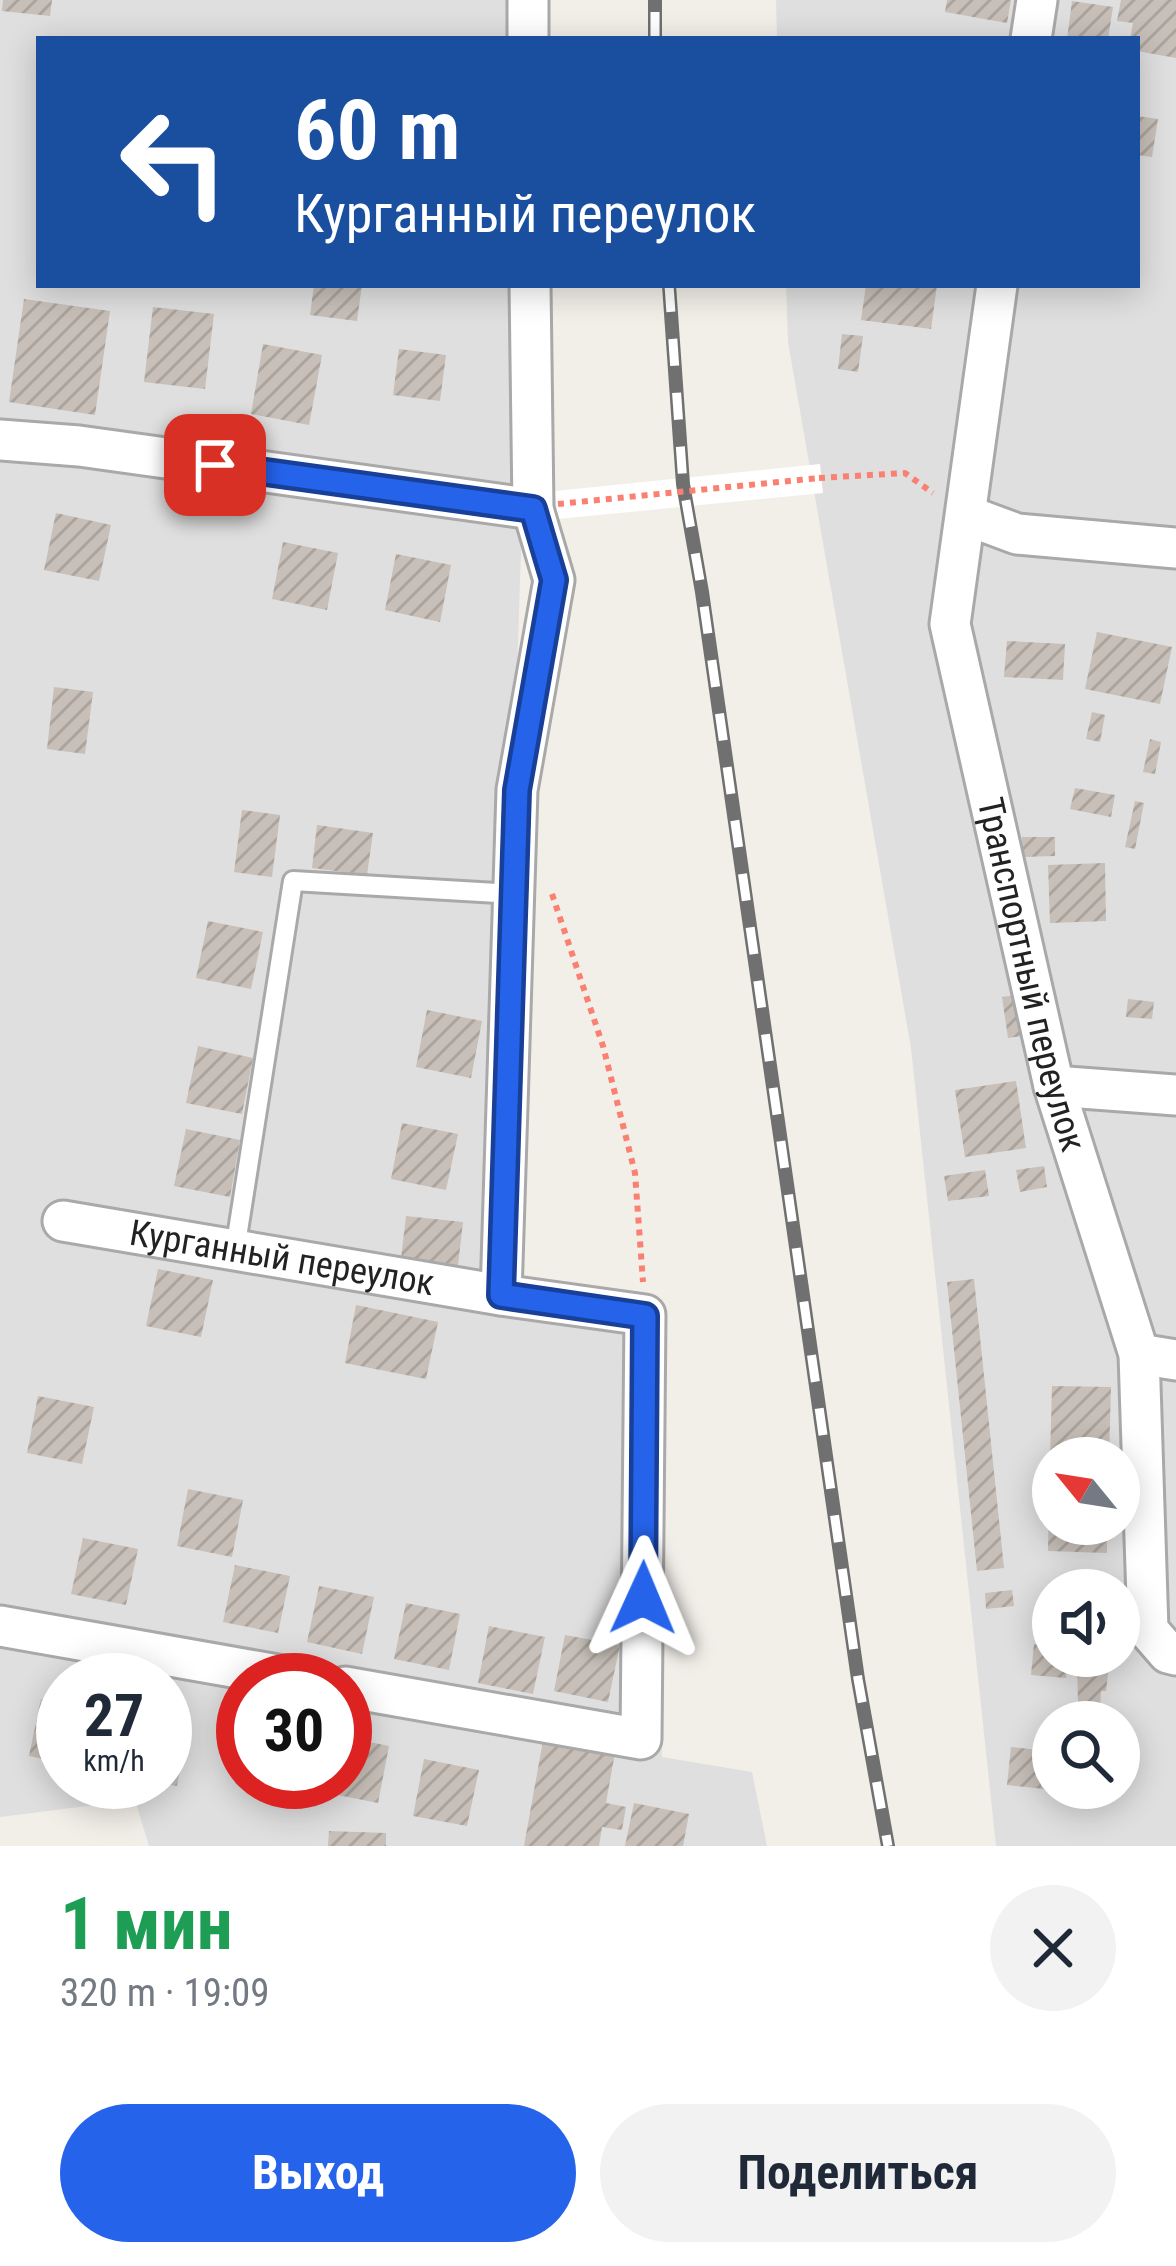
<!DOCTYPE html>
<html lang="ru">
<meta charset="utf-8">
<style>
:root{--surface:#fff;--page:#f2f2f3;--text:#1f2937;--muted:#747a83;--accent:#2563eb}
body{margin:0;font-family:"Roboto Condensed",sans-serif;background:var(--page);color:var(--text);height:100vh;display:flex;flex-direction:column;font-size:45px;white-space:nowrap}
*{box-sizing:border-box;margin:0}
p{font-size:39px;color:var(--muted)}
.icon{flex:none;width:66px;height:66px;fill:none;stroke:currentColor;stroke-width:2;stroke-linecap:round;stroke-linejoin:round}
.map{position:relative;height:1846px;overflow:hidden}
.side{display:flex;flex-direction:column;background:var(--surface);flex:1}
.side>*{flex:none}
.top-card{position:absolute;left:36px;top:36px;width:1104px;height:252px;border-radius:0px;box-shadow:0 6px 30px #0003;background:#1a4fa0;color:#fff;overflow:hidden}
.needle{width:78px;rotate:300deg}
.buttons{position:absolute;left:1032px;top:1437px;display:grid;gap:24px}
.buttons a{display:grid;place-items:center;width:108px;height:108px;border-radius:50%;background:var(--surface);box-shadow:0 6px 30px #0003;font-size:60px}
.speed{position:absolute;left:36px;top:1653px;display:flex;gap:24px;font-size:60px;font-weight:700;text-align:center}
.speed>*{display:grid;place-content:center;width:156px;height:156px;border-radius:50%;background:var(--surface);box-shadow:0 6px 30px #0003;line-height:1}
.speed small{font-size:30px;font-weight:400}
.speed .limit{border:18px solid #d22;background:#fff;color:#111}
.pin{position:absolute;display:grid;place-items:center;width:102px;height:102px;color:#fff;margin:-51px;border-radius:24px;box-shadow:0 6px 18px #0006}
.me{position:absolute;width:132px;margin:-66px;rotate:1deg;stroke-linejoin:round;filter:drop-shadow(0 0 9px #0008)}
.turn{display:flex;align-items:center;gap:42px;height:252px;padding:0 60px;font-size:54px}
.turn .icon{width:156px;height:156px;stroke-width:2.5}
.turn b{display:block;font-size:84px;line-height:102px}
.round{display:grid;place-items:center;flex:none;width:126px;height:126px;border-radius:63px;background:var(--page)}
.head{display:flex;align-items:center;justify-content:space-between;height:204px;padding:0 60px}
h1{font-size:72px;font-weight:700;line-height:90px;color:#1e9e55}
.primary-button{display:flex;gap:24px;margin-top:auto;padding:24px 60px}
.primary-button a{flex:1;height:138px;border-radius:72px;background:var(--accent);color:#fff;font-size:48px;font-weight:700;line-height:138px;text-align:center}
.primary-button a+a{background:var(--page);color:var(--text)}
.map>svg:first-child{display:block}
.residential{fill:#e0dfdf;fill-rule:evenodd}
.pier{fill:#fff}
.building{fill:url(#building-hatch)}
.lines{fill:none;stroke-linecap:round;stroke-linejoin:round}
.service-casing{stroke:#a9a9a9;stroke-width:24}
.minor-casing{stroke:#a9a9a9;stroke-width:45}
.path{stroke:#fa8072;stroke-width:6;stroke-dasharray:6 6;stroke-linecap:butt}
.service{stroke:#fff;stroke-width:18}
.minor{stroke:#fff;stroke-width:39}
.rail-casing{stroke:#707070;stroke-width:14}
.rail{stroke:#fff;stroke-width:9;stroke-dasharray:27;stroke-linecap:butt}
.path-bridge{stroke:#fa8072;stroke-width:6;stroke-dasharray:6 6;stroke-linecap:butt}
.route-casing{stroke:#184099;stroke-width:30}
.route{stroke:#2563eb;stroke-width:21}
.labels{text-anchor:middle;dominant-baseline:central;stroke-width:9;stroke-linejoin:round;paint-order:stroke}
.street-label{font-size:36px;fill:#222;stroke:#fff}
</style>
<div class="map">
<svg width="1176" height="1846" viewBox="0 0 1176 1846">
<defs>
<pattern id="building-hatch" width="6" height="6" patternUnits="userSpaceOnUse" patternTransform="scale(3)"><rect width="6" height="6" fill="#c7bfb8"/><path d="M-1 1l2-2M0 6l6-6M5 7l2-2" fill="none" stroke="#aba49e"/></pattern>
</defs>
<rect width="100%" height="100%" fill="#f2efe9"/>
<g class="residential">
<path d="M0,0H528V39H39V285H525L522,519L497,1299L642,1319L662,1757L752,1772L767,1846H149L135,1800L0,1817ZM63,1680H165V1782H63ZM243,1680H345V1782H243Z"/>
<path d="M776,0H1176V1846H996L911,1048L788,342L786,285H1137V39H777ZM1053,1458H1119V1524H1053ZM1053,1590H1119V1656H1053ZM1053,1722H1119V1788H1053Z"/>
</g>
<path class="pier" d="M820,464L823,493L558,519L555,491Z"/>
<g class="building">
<path d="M3,0H52L50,16L2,11Z"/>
<path d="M947,0H1011L1007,23L945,12Z"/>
<path d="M1121,0H1176V58L1137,51V39H1130L1133,23L1117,21Z"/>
<path d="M1072,1L1113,7L1108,39H1067Z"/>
<path d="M1137,116L1158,119L1152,157L1137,155Z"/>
<path d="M314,285H362L357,321L310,315Z"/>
<path d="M866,285H937L931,329L861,320Z"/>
<path d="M24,299L110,311L95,415L9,402Z"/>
<path d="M153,307L214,314L205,389L144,382Z"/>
<path d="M842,334L863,336L858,372L838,369Z"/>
<path d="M263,344L322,355L309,425L251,414Z"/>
<path d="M399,349L446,355L440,401L393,395Z"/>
<path d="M56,513L111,525L99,581L44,570Z"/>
<path d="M283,542L338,553L327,610L272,599Z"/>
<path d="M396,554L451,565L440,622L385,610Z"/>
<path d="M1097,632L1172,647L1160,704L1085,689Z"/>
<path d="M1007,641L1065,644L1063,680L1004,677Z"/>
<path d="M54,687L93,692L85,754L47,749Z"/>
<path d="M1092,712L1105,715L1100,742L1086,739Z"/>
<path d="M1150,739L1161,742L1155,774L1143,772Z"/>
<path d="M1075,788L1115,795L1111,817L1070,809Z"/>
<path d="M1135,801L1144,803L1135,849L1125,847Z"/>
<path d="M242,810L280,815L272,877L234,872Z"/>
<path d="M317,825L373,833L367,875L312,868Z"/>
<path d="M1022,837H1055V856L1023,857Z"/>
<path d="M1105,863L1106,921L1050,923L1048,865Z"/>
<path d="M208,921L263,932L251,989L196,978Z"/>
<path d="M1015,995L1021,1036L1008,1038L1002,997Z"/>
<path d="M1128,999L1154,1002L1152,1019L1126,1017Z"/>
<path d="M427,1010L482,1021L471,1078L416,1067Z"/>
<path d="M198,1046L253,1058L242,1114L186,1103Z"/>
<path d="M1016,1081L1026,1148L965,1157L955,1090Z"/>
<path d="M402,1123L458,1134L446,1190L391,1179Z"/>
<path d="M186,1129L240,1140L230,1197L174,1186Z"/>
<path d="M1044,1166L1047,1187L1020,1192L1016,1170Z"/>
<path d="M985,1170L989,1196L948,1201L944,1176Z"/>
<path d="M406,1216L463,1222L457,1274L400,1267Z"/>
<path d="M158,1269L213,1280L201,1337L146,1326Z"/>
<path d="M974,1279L1004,1568L977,1571L947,1282Z"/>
<path d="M356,1305L438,1322L426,1379L345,1363Z"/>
<path d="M1052,1386L1111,1387L1109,1458H1050Z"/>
<path d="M38,1396L94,1407L82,1464L27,1453Z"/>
<path d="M188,1489L243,1500L232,1557L177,1546Z"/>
<path d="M1049,1499H1053V1524H1107V1553L1048,1551Z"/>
<path d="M83,1538L138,1549L126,1605L71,1594Z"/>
<path d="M235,1565L290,1576L278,1633L223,1622Z"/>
<path d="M319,1586L374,1597L362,1654L307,1642Z"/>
<path d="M1012,1590L1014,1606L986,1609L985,1593Z"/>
<path d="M406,1603L460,1614L449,1670L394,1659Z"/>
<path d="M489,1626L545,1637L533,1694L478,1683Z"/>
<path d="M565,1635L620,1645L608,1702L554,1691Z"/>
<path d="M1034,1644L1053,1646V1656H1068L1066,1678L1031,1675Z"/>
<path d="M1077,1656H1110L1106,1691H1101L1100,1708L1078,1705Z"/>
<path d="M41,1699L63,1704V1763L29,1756Z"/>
<path d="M165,1725L188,1730L177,1786L165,1784Z"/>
<path d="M544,1735L616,1747L606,1803L626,1807L622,1830L602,1827L599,1846H524Z"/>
<path d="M345,1737L389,1746L378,1803L323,1792L325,1782H345Z"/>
<path d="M1050,1738H1053V1790L1007,1785L1011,1747L1048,1751Z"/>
<path d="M241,1758L243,1782H294L291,1795L235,1784Z"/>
<path d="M424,1759L479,1770L467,1826L413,1816Z"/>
<path d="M634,1803L689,1814L683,1846H625Z"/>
<path d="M329,1831L386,1833V1846H328Z"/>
</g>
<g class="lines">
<defs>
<path id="service" d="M235,1250L293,881L513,894"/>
<g id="minor">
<path d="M528,0V39"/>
<path d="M1031,39L1037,0"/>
<path id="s1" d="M997,285L950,624L1054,1086L1139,1354L1148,1630L1168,1653L1176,1655"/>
<path d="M0,440L79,446L533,509"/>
<path d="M966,515L1017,534L1176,548"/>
<path d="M1054,1086L1176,1095"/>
<path id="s2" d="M63,1221L501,1295L645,1315L641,1739L345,1687"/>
<path d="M501,1295L517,790L554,580L533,509L530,285"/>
<path d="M1139,1354L1176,1360"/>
<path d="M0,1626L306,1680"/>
</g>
</defs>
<use href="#service" class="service-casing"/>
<use href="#minor" class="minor-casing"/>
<g class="path">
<path d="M819,478L905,473L933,493"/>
<path d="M552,894L603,1046L635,1173L643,1282"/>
</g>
<use href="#service" class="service"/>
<use href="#minor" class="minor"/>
<defs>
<g id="rail">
<path d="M655,39V0"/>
<path d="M669,285L683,484L702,592L858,1679L888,1846"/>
</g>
</defs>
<use href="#rail" class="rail-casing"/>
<use href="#rail" class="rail"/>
<path class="path-bridge" d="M558,504L819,478"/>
</g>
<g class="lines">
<defs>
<path id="route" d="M215,465L533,509L554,580L517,790L501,1295L645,1316L643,1598"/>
</defs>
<use href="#route" class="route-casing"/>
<use href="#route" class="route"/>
</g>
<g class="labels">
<g class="street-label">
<text stroke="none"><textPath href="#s1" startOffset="702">Транспортный переулок</textPath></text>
<text stroke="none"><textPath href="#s2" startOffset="222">Курганный переулок</textPath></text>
</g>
</g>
</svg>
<div class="buttons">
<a><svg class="needle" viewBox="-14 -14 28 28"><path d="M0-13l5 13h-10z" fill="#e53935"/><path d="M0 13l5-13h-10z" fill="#747a83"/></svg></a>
<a><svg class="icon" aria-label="sound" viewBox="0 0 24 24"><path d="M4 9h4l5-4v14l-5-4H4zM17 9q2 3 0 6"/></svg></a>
<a><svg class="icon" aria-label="search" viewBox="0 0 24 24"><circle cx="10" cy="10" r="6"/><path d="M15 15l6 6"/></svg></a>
</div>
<div class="speed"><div>27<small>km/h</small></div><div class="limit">30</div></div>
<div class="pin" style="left:215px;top:465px;background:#d93025"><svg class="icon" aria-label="arrive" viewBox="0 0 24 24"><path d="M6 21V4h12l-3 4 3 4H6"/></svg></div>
<svg class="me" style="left:643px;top:1598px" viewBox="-20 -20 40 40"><path d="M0-17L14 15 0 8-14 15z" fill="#2563eb" stroke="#fff" stroke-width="4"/></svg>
<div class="top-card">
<div class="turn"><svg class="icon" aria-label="left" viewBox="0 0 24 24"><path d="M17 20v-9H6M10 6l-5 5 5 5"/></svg><div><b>60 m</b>Курганный переулок</div></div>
</div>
</div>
<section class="side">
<div class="head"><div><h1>1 мин</h1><p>320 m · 19:09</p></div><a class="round"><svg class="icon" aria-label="close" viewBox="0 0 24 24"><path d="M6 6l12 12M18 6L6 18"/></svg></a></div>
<div class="primary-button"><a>Выход</a><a>Поделиться</a></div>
</section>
